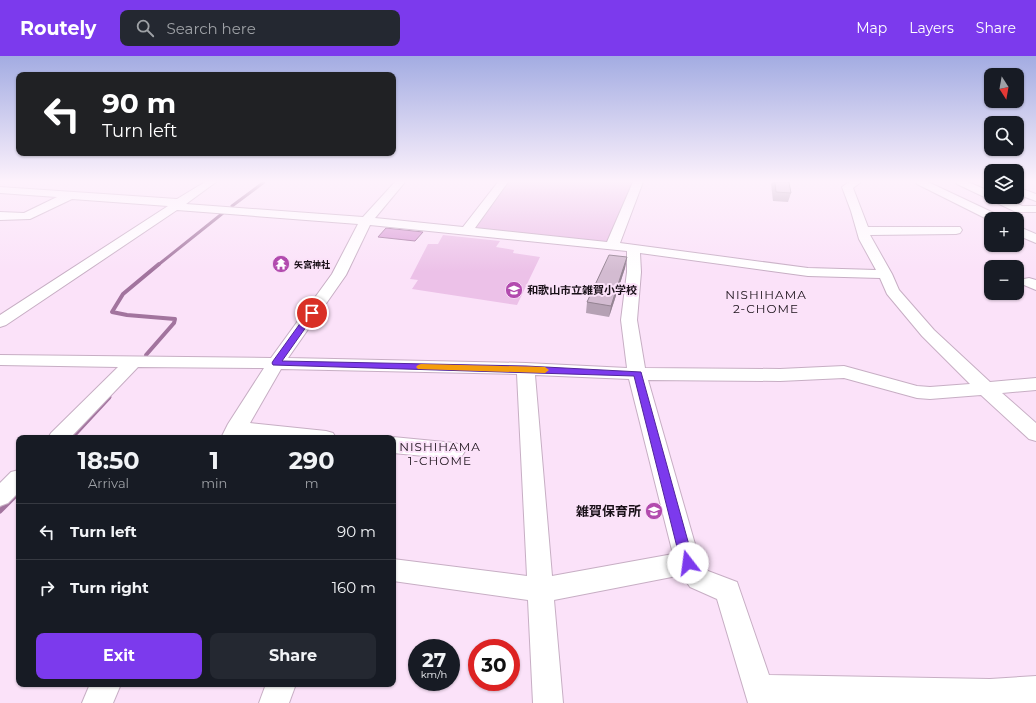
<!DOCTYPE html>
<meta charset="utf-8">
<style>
:root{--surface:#171b24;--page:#242831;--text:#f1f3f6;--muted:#9ea1a6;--line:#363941;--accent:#7c3aed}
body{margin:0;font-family:Montserrat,"Noto Sans JP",sans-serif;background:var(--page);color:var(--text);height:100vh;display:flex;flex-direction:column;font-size:15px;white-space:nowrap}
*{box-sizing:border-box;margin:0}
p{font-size:13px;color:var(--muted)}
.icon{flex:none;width:22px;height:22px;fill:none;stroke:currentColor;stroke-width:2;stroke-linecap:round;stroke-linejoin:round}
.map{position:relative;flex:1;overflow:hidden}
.sheet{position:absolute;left:16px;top:379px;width:380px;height:252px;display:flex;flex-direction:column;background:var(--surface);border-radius:8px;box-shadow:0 1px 3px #0004}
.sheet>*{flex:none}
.guide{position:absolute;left:16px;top:16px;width:380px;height:84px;border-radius:8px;box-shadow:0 1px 3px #0004;background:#202124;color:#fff;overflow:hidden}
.needle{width:26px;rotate:169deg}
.fabs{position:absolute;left:984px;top:12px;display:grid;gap:8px}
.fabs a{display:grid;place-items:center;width:40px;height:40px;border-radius:8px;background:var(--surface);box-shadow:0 1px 3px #0004;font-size:20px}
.speed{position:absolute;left:408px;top:583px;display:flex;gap:8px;font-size:20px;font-weight:700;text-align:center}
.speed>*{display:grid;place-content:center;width:52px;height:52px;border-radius:50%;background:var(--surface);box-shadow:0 1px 3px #0004;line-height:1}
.speed small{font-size:10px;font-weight:400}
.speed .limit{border:6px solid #d22;background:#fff;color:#111}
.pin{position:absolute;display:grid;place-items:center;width:34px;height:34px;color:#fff;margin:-17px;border:2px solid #fff;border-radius:50%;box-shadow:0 1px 4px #0007}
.me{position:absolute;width:44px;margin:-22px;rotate:345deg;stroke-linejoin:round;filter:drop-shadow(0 0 3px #0008)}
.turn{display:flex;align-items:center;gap:14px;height:84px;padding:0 20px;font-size:18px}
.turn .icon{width:52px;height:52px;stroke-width:2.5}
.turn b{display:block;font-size:28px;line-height:34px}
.eta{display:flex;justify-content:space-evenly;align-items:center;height:68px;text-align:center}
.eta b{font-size:24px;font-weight:700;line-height:28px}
.action{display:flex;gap:8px;margin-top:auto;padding:8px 20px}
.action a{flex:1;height:46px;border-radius:8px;background:var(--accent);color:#fff;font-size:16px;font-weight:700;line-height:46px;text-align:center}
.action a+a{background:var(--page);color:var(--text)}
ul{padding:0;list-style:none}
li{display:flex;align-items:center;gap:12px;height:56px;padding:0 20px;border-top:1px solid var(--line)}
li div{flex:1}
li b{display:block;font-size:15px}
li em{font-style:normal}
header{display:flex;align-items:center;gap:24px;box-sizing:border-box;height:56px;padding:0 20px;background:var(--accent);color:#fff}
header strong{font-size:19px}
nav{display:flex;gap:22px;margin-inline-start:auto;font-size:14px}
.search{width:280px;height:36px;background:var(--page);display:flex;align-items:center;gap:10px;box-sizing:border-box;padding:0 14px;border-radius:8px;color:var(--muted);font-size:15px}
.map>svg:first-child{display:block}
.green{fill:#ecc1e8}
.water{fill:#dc9fd8;stroke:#a2749e}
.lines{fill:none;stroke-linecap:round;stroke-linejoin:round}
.stream-far2{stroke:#a2749e;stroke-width:3}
.stream-far1{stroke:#a2749e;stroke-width:4}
.stream{stroke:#a2749e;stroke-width:5}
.street-casing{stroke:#c7aec4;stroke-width:2}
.street{fill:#fff;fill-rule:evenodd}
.wall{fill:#b5a1b4}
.shaded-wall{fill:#948392}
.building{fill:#d3bbd1;stroke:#948392}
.route{fill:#7c3aed;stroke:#51269a}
.slow{fill:#f59e0b}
.labels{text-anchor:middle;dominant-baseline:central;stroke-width:4;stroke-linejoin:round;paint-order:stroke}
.far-poi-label{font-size:9px;font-weight:bold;fill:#191018;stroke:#fbe2f9;text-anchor:start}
.poi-label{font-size:11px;font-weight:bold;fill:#191018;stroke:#fbe2f9;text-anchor:start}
.neighbourhood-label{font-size:12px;letter-spacing:1px;fill:#191018;stroke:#fbe2f9}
.near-poi-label{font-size:13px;font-weight:bold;fill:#191018;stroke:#fbe2f9;text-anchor:end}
</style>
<header>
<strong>Routely</strong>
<div class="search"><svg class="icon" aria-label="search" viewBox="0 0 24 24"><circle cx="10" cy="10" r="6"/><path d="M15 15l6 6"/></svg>Search here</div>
<nav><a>Map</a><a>Layers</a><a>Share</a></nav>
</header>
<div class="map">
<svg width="1036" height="647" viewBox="0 0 1036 647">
<rect width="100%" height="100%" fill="#fbe2f9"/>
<g class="green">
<path d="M506,126H633L608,187L477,174L474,171V168Z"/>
<path d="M443,179L500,185L496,191L514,194L513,197L540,201L517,249L412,233L418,224L410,223L428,188H438Z"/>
</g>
<path class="water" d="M386,172L423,176L415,185L378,181Z"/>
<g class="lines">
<g class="stream-far2">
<path d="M232,150L264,126"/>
<path d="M158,209L223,157"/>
</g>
<path class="stream-far1" d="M146,299L174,267L175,263L127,259L112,256L123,238L159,208"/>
<g class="stream">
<path d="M71,382L109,341"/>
<path d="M0,455L19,436"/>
</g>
<defs>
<g id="street">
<path d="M205,126H216L186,148L363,161L395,126H405L375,162L463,171L498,126H508L475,172L607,186L633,126H643L620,187L808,212L876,214L859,183L851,155L842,131L849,126H861L853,132L868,171H960L962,174L960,177L956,178L870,179L892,218L899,234L934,274L990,326L1036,322V334L1002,337L1036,367V385L1029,383L981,339L930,343L917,342L844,322L780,325L648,324L699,502L708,515L737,526L769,619L990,623L1036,620V647H748L717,543L690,531L682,519L554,544L563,647H533L528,544L393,525V503L527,520L517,318L281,313L250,367L326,375L333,377L336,382L242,381L221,382L228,368L264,312L138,311L70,382H48L51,377L118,311L0,309V299L271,302L332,218L358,168L177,154L6,269L0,271V259L168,150L72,143L30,163L0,164V156L24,157L57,141L0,137V131L177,143ZM370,169L627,195V216L621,264L627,312L526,307L288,302L346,219ZM640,197L808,220L880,222L887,238L922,280L970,328L930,331L917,330L844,310L780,313L645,312L637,264L641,216ZM535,319L629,323L673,498L552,520Z"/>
<path d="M916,126H928L1000,160L1002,163H991V165L917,128Z"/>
<path d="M956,126H968L991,136V141H1003L1022,150H1036V156H1016L957,128Z"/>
<path d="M1017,131L1036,138V145L1017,138Z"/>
<path d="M1017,170L1036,178V187L1017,179Z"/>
<path d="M1029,222L1036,224V234L1024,229L1022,226L1024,223Z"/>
<path d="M393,381L455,387L462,390L465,395L462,400L455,403L393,397V382H391Z"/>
<path d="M19,414V436L8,447L0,450V427L11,416Z"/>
<path d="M90,628H121L113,647H82Z"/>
<path d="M266,628H296L289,647H259Z"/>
</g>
</defs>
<use href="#street" class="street-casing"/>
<use href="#street" class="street"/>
</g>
<g class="wall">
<path d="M772,126H789L791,137L788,146L773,145L771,128Z"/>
<path d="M627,201L625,212L609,261L586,257L587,246Z"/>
</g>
<path class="shaded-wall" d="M627,201L625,212L609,261L611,250Z"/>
<g class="building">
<path d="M775,126H789L791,137L776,136Z"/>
<path d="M609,199L627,201L611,250L587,246Z"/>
</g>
<linearGradient id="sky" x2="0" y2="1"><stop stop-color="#a3ace2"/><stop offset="0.58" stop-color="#fdf2fc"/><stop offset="1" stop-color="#fdf2fc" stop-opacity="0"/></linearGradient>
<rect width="1036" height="216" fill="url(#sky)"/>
<path class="route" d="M312,254L316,257L282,305L526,310L641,316L694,507L692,511L688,512L683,511L681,507L634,320L273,309L272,307L273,305L309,255Z"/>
<path class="slow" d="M421,308L545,311L549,314L545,317L418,313L416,311L418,309Z"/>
<defs>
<symbol id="temple-disc" viewBox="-11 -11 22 22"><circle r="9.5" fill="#b24bae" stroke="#fbe2f9"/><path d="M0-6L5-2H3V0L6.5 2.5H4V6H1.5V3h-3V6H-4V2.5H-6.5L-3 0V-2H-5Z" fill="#fff"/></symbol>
<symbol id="school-disc" viewBox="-11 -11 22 22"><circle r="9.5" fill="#b24bae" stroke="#fbe2f9"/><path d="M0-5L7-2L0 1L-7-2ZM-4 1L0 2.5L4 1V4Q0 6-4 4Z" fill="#fff"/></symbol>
</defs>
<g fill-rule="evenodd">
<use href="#temple-disc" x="271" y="198" width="20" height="20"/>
<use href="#school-disc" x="504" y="224" width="20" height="20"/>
<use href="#school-disc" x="644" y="445" width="20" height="20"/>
</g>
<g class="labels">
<g class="far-poi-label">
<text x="294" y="208">矢宮神社</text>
</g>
<g class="poi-label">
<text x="527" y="234">和歌山市立雑賀小学校</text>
</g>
<g class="neighbourhood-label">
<text x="766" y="238">NISHIHAMA<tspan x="766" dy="14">2-CHOME</tspan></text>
<text x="440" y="390">NISHIHAMA<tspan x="440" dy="14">1-CHOME</tspan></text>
</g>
<g class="near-poi-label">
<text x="641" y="455">雑賀保育所</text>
</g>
</g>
</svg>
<div class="fabs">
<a><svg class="needle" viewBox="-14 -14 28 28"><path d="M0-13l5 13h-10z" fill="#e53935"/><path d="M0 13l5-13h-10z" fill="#9ea1a6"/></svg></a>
<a><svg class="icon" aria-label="search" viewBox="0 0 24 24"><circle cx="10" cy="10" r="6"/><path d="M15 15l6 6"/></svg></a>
<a><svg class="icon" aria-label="layers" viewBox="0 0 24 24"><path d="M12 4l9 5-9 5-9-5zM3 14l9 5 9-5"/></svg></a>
<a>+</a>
<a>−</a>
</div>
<div class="speed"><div>27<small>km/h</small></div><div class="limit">30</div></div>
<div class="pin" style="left:312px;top:257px;background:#d93025"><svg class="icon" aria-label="arrive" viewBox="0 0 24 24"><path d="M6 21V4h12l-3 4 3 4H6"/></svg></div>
<svg class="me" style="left:688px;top:507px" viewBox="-20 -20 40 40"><circle r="19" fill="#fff"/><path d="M0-13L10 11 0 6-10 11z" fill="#7c3aed"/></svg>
<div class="guide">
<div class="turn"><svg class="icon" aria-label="left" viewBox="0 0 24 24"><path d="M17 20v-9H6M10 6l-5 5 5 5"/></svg><div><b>90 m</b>Turn left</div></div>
</div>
<section class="sheet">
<div class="eta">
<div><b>18:50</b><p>Arrival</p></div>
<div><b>1</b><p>min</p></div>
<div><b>290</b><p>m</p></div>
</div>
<ul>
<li><svg class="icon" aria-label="left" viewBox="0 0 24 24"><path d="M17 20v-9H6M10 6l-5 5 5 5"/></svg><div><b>Turn left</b></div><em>90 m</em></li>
<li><svg class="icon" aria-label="right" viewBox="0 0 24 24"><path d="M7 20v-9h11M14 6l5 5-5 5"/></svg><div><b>Turn right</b></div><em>160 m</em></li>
</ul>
<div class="action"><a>Exit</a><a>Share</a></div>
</section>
</div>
